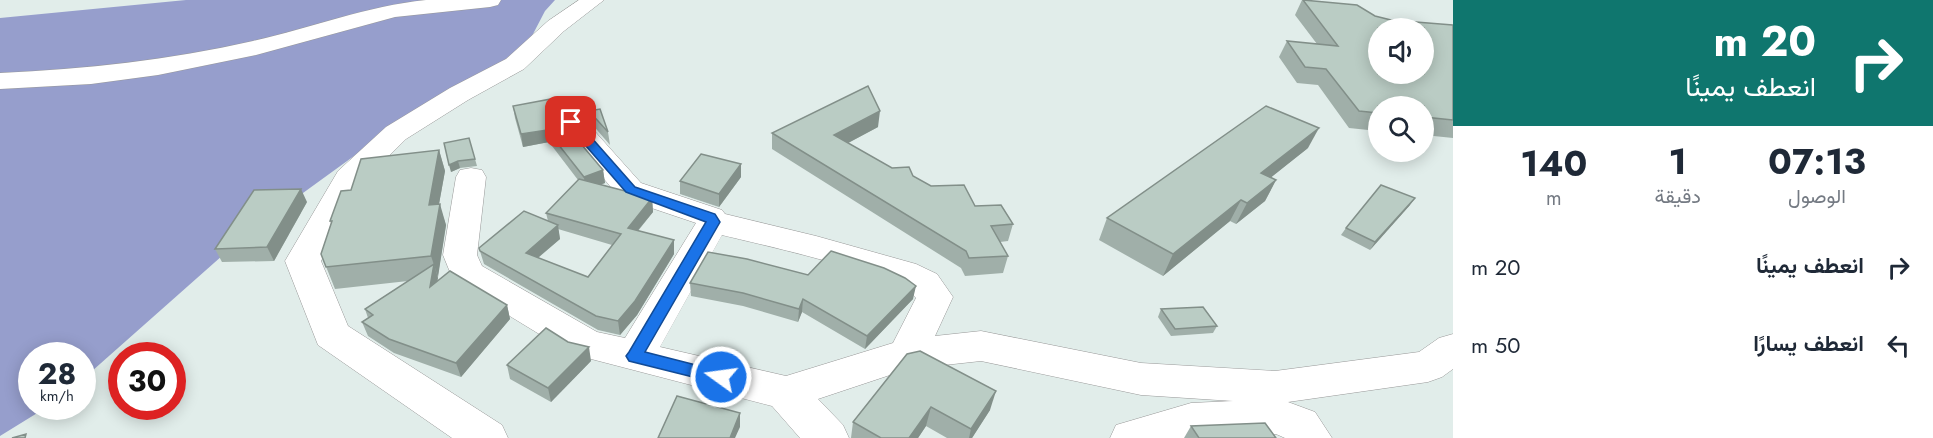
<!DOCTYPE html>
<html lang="ar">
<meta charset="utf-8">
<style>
:root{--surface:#fff;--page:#f2f2f3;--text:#1f2937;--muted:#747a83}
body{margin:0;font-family:Jost,Vazirmatn,sans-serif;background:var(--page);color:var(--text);direction:rtl;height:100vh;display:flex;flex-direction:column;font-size:22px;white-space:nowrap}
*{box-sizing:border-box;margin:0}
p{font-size:20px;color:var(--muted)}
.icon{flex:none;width:33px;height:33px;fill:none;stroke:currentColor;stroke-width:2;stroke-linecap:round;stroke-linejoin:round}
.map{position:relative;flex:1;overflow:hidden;direction:ltr}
.details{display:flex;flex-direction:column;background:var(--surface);width:480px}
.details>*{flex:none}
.top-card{background:#0f766e;color:#fff;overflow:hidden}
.controls{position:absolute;left:1368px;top:18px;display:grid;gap:12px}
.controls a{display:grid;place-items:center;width:66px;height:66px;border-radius:50%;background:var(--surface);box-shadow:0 3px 15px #0003;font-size:30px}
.speed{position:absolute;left:18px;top:342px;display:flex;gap:12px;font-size:30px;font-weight:700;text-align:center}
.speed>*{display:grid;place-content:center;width:78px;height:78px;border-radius:50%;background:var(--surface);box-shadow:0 3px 15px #0003;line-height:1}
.speed small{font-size:15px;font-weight:400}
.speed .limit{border:9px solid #d22;background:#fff;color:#111}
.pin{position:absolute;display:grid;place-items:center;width:51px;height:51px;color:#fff;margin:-26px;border-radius:12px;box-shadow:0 3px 9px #0006}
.me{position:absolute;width:66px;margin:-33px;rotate:284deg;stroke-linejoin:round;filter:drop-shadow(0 0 4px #0008)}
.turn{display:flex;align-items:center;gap:21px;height:126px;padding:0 18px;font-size:27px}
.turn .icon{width:78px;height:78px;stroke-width:2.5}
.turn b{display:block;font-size:42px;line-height:51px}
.eta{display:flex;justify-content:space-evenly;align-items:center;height:102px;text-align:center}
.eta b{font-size:36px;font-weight:700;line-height:42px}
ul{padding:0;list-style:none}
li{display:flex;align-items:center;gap:18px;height:78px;padding:0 18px}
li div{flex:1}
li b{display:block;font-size:22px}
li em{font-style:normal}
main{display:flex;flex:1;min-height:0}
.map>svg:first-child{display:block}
.forest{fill:#969ecc}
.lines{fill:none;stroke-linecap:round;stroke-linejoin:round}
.minor-casing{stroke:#989898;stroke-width:1}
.minor{fill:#fff;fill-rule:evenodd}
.wall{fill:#a0afa9;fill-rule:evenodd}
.shaded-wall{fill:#828f89}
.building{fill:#baccc4;stroke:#828f89;stroke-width:1.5;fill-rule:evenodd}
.route{fill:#1a73e8;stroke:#114b97;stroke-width:1.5}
</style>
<main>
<section class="details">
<div class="top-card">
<div class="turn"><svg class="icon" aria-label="right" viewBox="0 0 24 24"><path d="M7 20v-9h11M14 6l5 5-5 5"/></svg><div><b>20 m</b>انعطف يمينًا</div></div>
</div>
<div class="eta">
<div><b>07:13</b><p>الوصول</p></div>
<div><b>1</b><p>دقيقة</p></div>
<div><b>140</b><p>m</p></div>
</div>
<ul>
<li><svg class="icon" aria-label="right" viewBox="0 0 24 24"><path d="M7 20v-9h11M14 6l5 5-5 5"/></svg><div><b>انعطف يمينًا</b></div><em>20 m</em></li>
<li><svg class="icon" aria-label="left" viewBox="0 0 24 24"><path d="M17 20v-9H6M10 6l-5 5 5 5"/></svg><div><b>انعطف يسارًا</b></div><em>50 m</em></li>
</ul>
</section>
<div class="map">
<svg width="1453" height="438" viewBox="0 0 1453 438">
<rect width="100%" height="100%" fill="#e1edea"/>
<path class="forest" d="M186,0H555L545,11L521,57L394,127L249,232L83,379L82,356H32V406L47,407L0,436V18Z"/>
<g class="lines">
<defs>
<g id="minor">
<path d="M426,0H501L498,5L490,7L395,17L256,55L158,75L91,84L0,89V73C86,69 169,60 253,41C311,28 367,6 426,0Z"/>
<path d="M579,0H604L564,31L524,69L468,100L406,139L362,182L321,261L348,326L502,425L508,438H452L318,345L285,261L338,171L386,127L450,88L506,59L548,21Z"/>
<path d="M571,114L581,116L641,183L722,210L725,214L816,236L916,264L937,274L953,297L935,336L981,331L1141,363L1275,371L1419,352L1439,338L1453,334V369L1442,377L1428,382L1288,402L1315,412L1332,438H1285L1276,434L1205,438H1110L1116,425L1191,403L1233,401L1141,395L981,361L908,369L818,399L843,425L849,438H800L772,406L572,354L454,282L443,255L456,177L460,170L471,168L482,170L486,177L477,255L482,266L597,332L625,338L696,223L619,197L557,122L561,116ZM722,235C758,244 898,274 916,298L893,343L786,376L660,347Z"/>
</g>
</defs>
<use href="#minor" class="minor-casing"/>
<use href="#minor" class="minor"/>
</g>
<g class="wall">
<path d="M1302,0L1391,20L1453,25V138L1424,135V106H1378V131L1349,128L1318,85L1297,83L1279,57L1287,41L1317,44L1295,15Z"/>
<path d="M513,106L553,111L603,170L605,183L600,185L652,198L653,212L638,231L674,254L637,315L620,335L598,330L484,264L479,248L548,221L546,213L578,180L549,142L523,147L515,118ZM558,229L612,245L588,277L538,258L560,239Z"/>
<path d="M589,111L608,132L610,145L591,123Z"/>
<path d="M878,127L848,143L892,168L913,176L931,186L1013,224L1008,241L1000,242L1008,256L1003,273L965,276L961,268L772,149V133Z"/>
<path d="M469,138L477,166L460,168L451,172Z"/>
<path d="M1308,148L1271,177L1276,180L1265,201L1236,224L1230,221L1163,276L1099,240L1107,218Z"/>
<path d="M439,150L445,171L439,204L446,225L437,281L507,305L510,319L461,377L394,353L368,336L362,322L368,318L365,309L408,281L335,289L321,254L331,223L330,221L351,190Z"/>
<path d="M741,164V177L719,207L680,194V181Z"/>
<path d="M307,202L274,261L222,262L215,249Z"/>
<path d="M1410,205L1370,250L1341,235L1346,228Z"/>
<path d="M808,275L913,299L865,349L802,312L798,322L743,306L691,296L690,283Z"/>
<path d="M1161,309L1217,326L1213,333L1171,336L1158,317Z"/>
<path d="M907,354L990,410L972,438H947L926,426L918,438H851L853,422Z"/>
<path d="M591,361L551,402L510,379L507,365Z"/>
<path d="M1191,426L1276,438H1184Z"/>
</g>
<g class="shaded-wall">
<path d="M880,111L878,127L833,151L834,135Z"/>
<path d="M1319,128L1308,148L1250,194L1261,173Z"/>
<path d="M547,130L549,142L523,147L521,134Z"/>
<path d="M439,150L445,171L435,226L429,205Z"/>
<path d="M458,161L460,168L451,172L449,165Z"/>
<path d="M741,164V177L719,207V194Z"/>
<path d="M603,170L605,183L585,190L584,177Z"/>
<path d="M1276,180L1265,201L1236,224L1247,203Z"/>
<path d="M301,189L307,202L274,261L267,247Z"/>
<path d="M652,198L653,212L629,241L628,228Z"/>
<path d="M1415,198L1410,205L1370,250L1375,242Z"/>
<path d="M1241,200L1230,221L1163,276L1173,254Z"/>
<path d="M440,204L446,225L438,277L431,256Z"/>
<path d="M558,225L560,239L528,266L526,253Z"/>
<path d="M674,240V254L637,315L620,335L618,321Z"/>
<path d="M434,264L438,278L434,301L430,287Z"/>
<path d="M916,286L913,299L865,349L867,336Z"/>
<path d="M803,299L802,312L798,322L799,309Z"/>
<path d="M507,305L510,319L461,377L456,363Z"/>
<path d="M589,347L591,361L551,402L548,388Z"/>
<path d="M996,391L990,410L972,438H969L971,429Z"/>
<path d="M931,407L926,426L918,438H909Z"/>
<path d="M740,413V427L735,438H730Z"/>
</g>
<g class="building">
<path d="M1303,0L1357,5L1375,16L1391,20L1453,25V120L1424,117V106H1378V113L1359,111L1326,69L1305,67L1287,41L1338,46ZM1378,28H1424V74H1378Z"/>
<path d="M868,86L880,111L834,135L892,168L909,167L913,176L931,186L964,185L975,206L1001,205L1013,224L991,226L1008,256L969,258L966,251L772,133Z"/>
<path d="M551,99L553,111L603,170L584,177L547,130L521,134L513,106Z"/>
<path d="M1266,106L1319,128L1261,173L1276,180L1247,203L1241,200L1173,254L1107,218Z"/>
<path d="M600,109L608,132L589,111Z"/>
<path d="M469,138L475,159L458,161L449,165L444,143Z"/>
<path d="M439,150L429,205L440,204L431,256L326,267L321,254L332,221H330L341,191L351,190L361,159Z"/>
<path d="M701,154L741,164L719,194L680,181Z"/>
<path d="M579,179L652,198L628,228L674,240L635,301L618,321L596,316L480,251L479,248L524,211L558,225L526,253L588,277L621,234L546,213Z"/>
<path d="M1381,185L1415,198L1375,242L1346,228Z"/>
<path d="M301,189L267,247L215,249L254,190Z"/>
<path d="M831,251L884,268L905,278L916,286L867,336L803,299L799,309L743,293L690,283L708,252L747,259L808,275Z"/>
<path d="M434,264L430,287L450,271L507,305L456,363L389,339L362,322L373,315L365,309Z"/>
<path d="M1203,307L1217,326L1175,329L1161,309Z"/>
<path d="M546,328L568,342L589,347L548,388L507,365Z"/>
<path d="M920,351L996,391L971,429L931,407L909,438H881L853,422L907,354Z"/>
<path d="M677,396L740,413L730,438H658Z"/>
<path d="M1265,423L1276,438H1199L1191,426Z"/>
<path d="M26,434L25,438H12Z"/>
</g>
<path class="route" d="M571,118L575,119L635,187L715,214L720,222L645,352L727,373L730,377L727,382L721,384L629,361L626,356L629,352L706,222L626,192L567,124L566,122Z"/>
</svg>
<div class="controls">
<a><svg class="icon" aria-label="sound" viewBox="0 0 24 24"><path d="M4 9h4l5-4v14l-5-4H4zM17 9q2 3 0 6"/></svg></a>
<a><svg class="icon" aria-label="search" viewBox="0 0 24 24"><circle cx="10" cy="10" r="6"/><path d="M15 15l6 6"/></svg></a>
</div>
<div class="speed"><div>28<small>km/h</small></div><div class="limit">30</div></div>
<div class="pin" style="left:571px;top:122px;background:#d93025"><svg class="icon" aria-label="arrive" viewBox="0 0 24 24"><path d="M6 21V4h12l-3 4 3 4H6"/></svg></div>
<svg class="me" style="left:721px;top:377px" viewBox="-20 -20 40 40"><circle r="17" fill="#1a73e8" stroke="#fff" stroke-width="3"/><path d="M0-11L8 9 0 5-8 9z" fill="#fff"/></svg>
</div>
</main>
